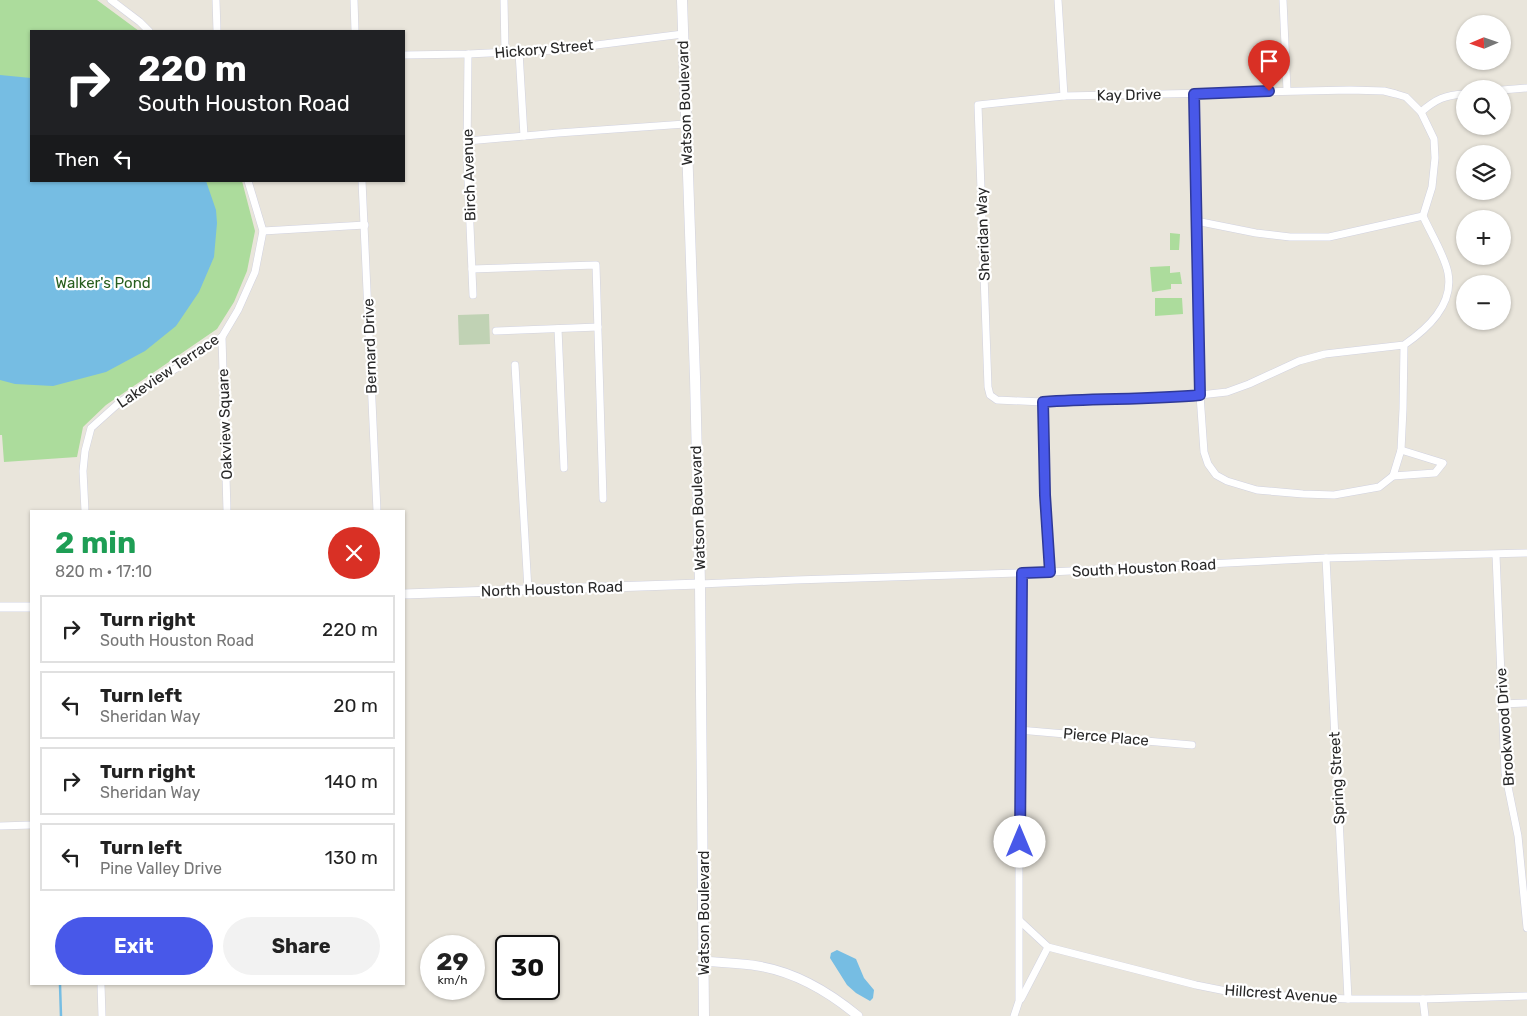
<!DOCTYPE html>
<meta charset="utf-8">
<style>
:root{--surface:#fff;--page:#f2f2f2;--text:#222;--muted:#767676;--line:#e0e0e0;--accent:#4858e9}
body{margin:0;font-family:Rubik,sans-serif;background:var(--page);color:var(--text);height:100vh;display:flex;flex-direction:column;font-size:19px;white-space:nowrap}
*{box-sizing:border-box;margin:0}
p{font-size:16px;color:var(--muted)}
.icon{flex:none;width:28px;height:28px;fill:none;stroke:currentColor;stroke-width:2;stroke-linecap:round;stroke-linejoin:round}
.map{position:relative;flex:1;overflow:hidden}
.details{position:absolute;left:30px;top:510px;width:375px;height:475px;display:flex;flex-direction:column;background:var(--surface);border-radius:0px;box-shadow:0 1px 4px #0004}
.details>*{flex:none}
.banner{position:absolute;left:30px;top:30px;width:375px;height:152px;border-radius:0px;box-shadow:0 1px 4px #0004;background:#202124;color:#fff;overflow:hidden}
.needle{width:32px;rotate:268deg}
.buttons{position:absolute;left:1456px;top:15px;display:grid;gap:10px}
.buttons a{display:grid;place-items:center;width:55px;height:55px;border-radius:50%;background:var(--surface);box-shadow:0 1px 4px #0004;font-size:25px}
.speed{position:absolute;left:420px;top:935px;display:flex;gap:10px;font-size:25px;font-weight:700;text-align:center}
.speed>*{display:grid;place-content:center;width:65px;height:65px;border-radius:50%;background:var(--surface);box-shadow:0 1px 4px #0004;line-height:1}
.speed small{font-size:12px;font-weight:400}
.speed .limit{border:2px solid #111;border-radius:8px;background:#fff;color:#111}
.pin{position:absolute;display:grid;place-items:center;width:42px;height:42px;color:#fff;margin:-51px -21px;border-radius:50% 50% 50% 0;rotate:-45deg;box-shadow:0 0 5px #0007}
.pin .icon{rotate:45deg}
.me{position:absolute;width:55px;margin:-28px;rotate:0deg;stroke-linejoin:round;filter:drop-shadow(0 0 4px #0008)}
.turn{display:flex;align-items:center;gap:18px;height:105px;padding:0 25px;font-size:22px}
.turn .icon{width:65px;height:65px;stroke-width:2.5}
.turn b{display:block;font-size:35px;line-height:42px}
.then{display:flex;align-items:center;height:48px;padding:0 25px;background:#0003;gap:10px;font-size:19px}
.round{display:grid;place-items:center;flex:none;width:52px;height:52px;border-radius:26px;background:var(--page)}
.summary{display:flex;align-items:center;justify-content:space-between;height:85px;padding:0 25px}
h1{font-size:30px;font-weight:700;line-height:38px;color:#1e9e55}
.action{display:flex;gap:10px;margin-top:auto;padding:10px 25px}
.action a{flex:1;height:58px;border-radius:30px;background:var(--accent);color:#fff;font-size:20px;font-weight:700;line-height:58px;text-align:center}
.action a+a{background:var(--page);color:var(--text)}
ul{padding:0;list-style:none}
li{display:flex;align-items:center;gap:15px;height:68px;margin:0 10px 8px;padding:0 15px;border:2px solid var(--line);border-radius:0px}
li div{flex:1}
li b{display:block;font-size:19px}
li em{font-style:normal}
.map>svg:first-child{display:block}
.green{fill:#acdc9c}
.cemetery{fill:#c0d2b4}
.water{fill:#76bde3}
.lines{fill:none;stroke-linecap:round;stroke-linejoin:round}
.stream{stroke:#76bde3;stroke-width:2.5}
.minor-casing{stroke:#d1d2e0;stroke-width:8}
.tertiary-casing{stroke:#d1d2e0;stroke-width:10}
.secondary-casing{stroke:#d1d2e0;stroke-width:11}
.minor{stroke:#fff;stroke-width:7}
.tertiary{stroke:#fff;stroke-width:9}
.secondary{stroke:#fff;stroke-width:10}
.route-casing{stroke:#2f3997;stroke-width:12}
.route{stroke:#4858e9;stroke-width:9}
.labels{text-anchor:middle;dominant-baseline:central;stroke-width:4.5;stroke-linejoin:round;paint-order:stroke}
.street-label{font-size:15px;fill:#282828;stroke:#fff}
.park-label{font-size:15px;fill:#275e1f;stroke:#fff}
</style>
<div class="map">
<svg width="1527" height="1016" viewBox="0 0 1527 1016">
<rect width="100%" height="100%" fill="#e9e5db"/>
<g class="green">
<path d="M0,0H97L139,31H31V181H242L255,231L247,271L234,302L217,329L106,405L83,427L77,457L4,462L2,435H0Z"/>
<path d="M1170,233L1180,234L1179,250H1170Z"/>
<path d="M1170,266V273L1180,272L1182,284H1171V289L1152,292L1150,267Z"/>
<path d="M1155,298H1182L1183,314L1155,316Z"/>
</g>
<path class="cemetery" d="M489,314L490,344L459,345L458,315Z"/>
<g class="water">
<path d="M0,75L31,78V181H206L216,210L217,223L214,257L199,292L176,326L145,351L106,372L53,386L15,384L0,380Z"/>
<path d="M837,950L856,959L864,978L874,990L873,998L870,1001L856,993L847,985L830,958L831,953Z"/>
</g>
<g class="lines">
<path class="stream" d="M60,984L61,1016"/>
<defs>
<g id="minor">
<path d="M111,0L140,22L149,31"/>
<path d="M216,0L217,31"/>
<path d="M354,0L355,31"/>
<path d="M504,0L505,52"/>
<path d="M1058,0L1064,96"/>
<path d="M1283,0L1287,90"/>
<path d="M519,52L524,136"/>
<path d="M468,54L467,156L473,295"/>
<path d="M404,55L468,54L557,50L683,34"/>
<path d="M1502,90L1527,88"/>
<path d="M1194,93L1200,395L1204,452L1208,464L1216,475L1227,481L1257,490L1303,494L1334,495L1379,487L1393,476L1401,450L1403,409L1404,345C1427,329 1454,305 1448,273C1445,256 1430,232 1423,216L1432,187L1435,158L1434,139L1421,112L1406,97L1396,94L1384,91L1350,90L1064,96L978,105L988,387L990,395L997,400L1043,402L1079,400L1173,398L1227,392L1249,384L1299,361L1325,354L1404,345"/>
<path d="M1421,112C1436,99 1445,95 1465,94"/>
<path d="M467,141L558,133L685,124"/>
<path d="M362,181L377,511"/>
<path d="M1196,221L1256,233L1290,237H1329L1423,216"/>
<path d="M263,231L365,225"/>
<path d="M472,269L596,265L603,499"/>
<path d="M558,329L564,468"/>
<path d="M496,331L598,327"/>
<path d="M222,337L227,511"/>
<path d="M515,365L528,590"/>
<path d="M1043,402L1045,495L1050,572"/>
<path d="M1393,476L1435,473L1443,463L1401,450"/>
<path d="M85,511L83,471L85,451L91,428L120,402L175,369L222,337L238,310L255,272L263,231L248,181"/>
<path d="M1496,555L1505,772L1518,836L1527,928"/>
<path d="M1326,558L1348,999"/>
<path d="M700,584L795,580L1050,572L1326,558L1527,553"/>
<path d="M1501,704L1527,703"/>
<path d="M1019,730L1192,745"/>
<path d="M0,826L31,825"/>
<path d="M1020,921L1048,947L1196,985L1241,994L1348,999H1423L1527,996"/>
<path d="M101,984L102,1016"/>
<path d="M1021,999L1048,947"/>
<path d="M1423,999L1425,1016"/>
<path d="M1014,1016L1019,1001V730L1022,573"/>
</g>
<g id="tertiary">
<path d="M404,594L700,584"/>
<path d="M0,607H31"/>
<path d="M704,961C721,963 740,963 758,966C795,972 829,992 858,1016"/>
</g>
<path id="secondary" d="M682,0L695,377L700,584L704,1016"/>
</defs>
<use href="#minor" class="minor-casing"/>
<use href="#tertiary" class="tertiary-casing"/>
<use href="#secondary" class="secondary-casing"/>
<use href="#minor" class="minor"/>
<use href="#tertiary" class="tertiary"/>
<use href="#secondary" class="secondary"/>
</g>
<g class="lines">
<defs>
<path id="route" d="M1020,842L1022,573L1050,572L1045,495L1043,402C1095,398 1148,400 1200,395L1194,94L1269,91"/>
</defs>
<use href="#route" class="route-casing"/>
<use href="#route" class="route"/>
</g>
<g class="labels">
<g class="street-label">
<text transform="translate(544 49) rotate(-5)">Hickory Street</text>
<text transform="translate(1129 95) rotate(-1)">Kay Drive</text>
<text transform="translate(685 103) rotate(-92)">Watson Boulevard</text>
<text transform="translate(469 175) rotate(-92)">Birch Avenue</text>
<text transform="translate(983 234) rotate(-92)">Sheridan Way</text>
<text transform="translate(370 346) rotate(-92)">Bernard Drive</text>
<text transform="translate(168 371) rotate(-34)">Lakeview Terrace</text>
<text transform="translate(225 424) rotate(-92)">Oakview Square</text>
<text transform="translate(698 508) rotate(-92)">Watson Boulevard</text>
<text transform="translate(1144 568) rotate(-3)">South Houston Road</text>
<text transform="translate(552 589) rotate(-2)">North Houston Road</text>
<text transform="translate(1505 727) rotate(-94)">Brookwood Drive</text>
<text transform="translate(1106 737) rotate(5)">Pierce Place</text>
<text transform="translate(1337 778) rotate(-93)">Spring Street</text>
<text transform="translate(704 913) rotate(-90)">Watson Boulevard</text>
<text transform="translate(1281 994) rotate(4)">Hillcrest Avenue</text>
</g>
<g class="park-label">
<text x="103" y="283">Walker's Pond</text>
</g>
</g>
</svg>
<div class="buttons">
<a><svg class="needle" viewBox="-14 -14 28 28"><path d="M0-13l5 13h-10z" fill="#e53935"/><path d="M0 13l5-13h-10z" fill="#767676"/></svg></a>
<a><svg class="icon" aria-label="search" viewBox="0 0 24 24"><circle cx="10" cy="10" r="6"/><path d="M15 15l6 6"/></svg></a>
<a><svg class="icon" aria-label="layers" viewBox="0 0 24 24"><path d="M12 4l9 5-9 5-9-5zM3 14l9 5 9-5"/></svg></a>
<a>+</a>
<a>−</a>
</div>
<div class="speed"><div>29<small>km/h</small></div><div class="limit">30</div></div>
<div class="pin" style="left:1269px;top:91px;background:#d93025"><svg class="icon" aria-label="arrive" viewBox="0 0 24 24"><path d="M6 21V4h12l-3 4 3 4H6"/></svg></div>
<svg class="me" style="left:1020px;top:842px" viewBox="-20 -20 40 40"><circle r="19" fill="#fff"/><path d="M0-13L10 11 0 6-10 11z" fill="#4858e9"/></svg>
<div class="banner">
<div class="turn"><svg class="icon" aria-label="right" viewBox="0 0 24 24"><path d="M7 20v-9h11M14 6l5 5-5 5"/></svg><div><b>220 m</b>South Houston Road</div></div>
<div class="then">Then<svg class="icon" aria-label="left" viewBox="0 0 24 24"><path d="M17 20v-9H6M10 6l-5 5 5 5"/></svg></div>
</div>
<section class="details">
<div class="summary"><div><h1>2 min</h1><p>820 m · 17:10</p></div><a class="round" style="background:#d93025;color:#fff"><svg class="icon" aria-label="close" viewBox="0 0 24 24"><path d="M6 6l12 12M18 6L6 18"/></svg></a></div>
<ul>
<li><svg class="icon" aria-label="right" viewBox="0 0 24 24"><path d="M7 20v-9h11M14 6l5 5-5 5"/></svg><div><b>Turn right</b><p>South Houston Road</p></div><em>220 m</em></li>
<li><svg class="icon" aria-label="left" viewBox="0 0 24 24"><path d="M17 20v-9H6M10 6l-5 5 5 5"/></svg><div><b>Turn left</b><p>Sheridan Way</p></div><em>20 m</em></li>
<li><svg class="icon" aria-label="right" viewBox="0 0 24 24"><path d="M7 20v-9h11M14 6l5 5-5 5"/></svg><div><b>Turn right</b><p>Sheridan Way</p></div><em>140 m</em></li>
<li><svg class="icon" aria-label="left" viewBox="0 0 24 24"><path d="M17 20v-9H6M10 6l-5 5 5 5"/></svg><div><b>Turn left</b><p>Pine Valley Drive</p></div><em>130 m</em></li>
</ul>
<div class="action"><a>Exit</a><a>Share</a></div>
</section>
</div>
